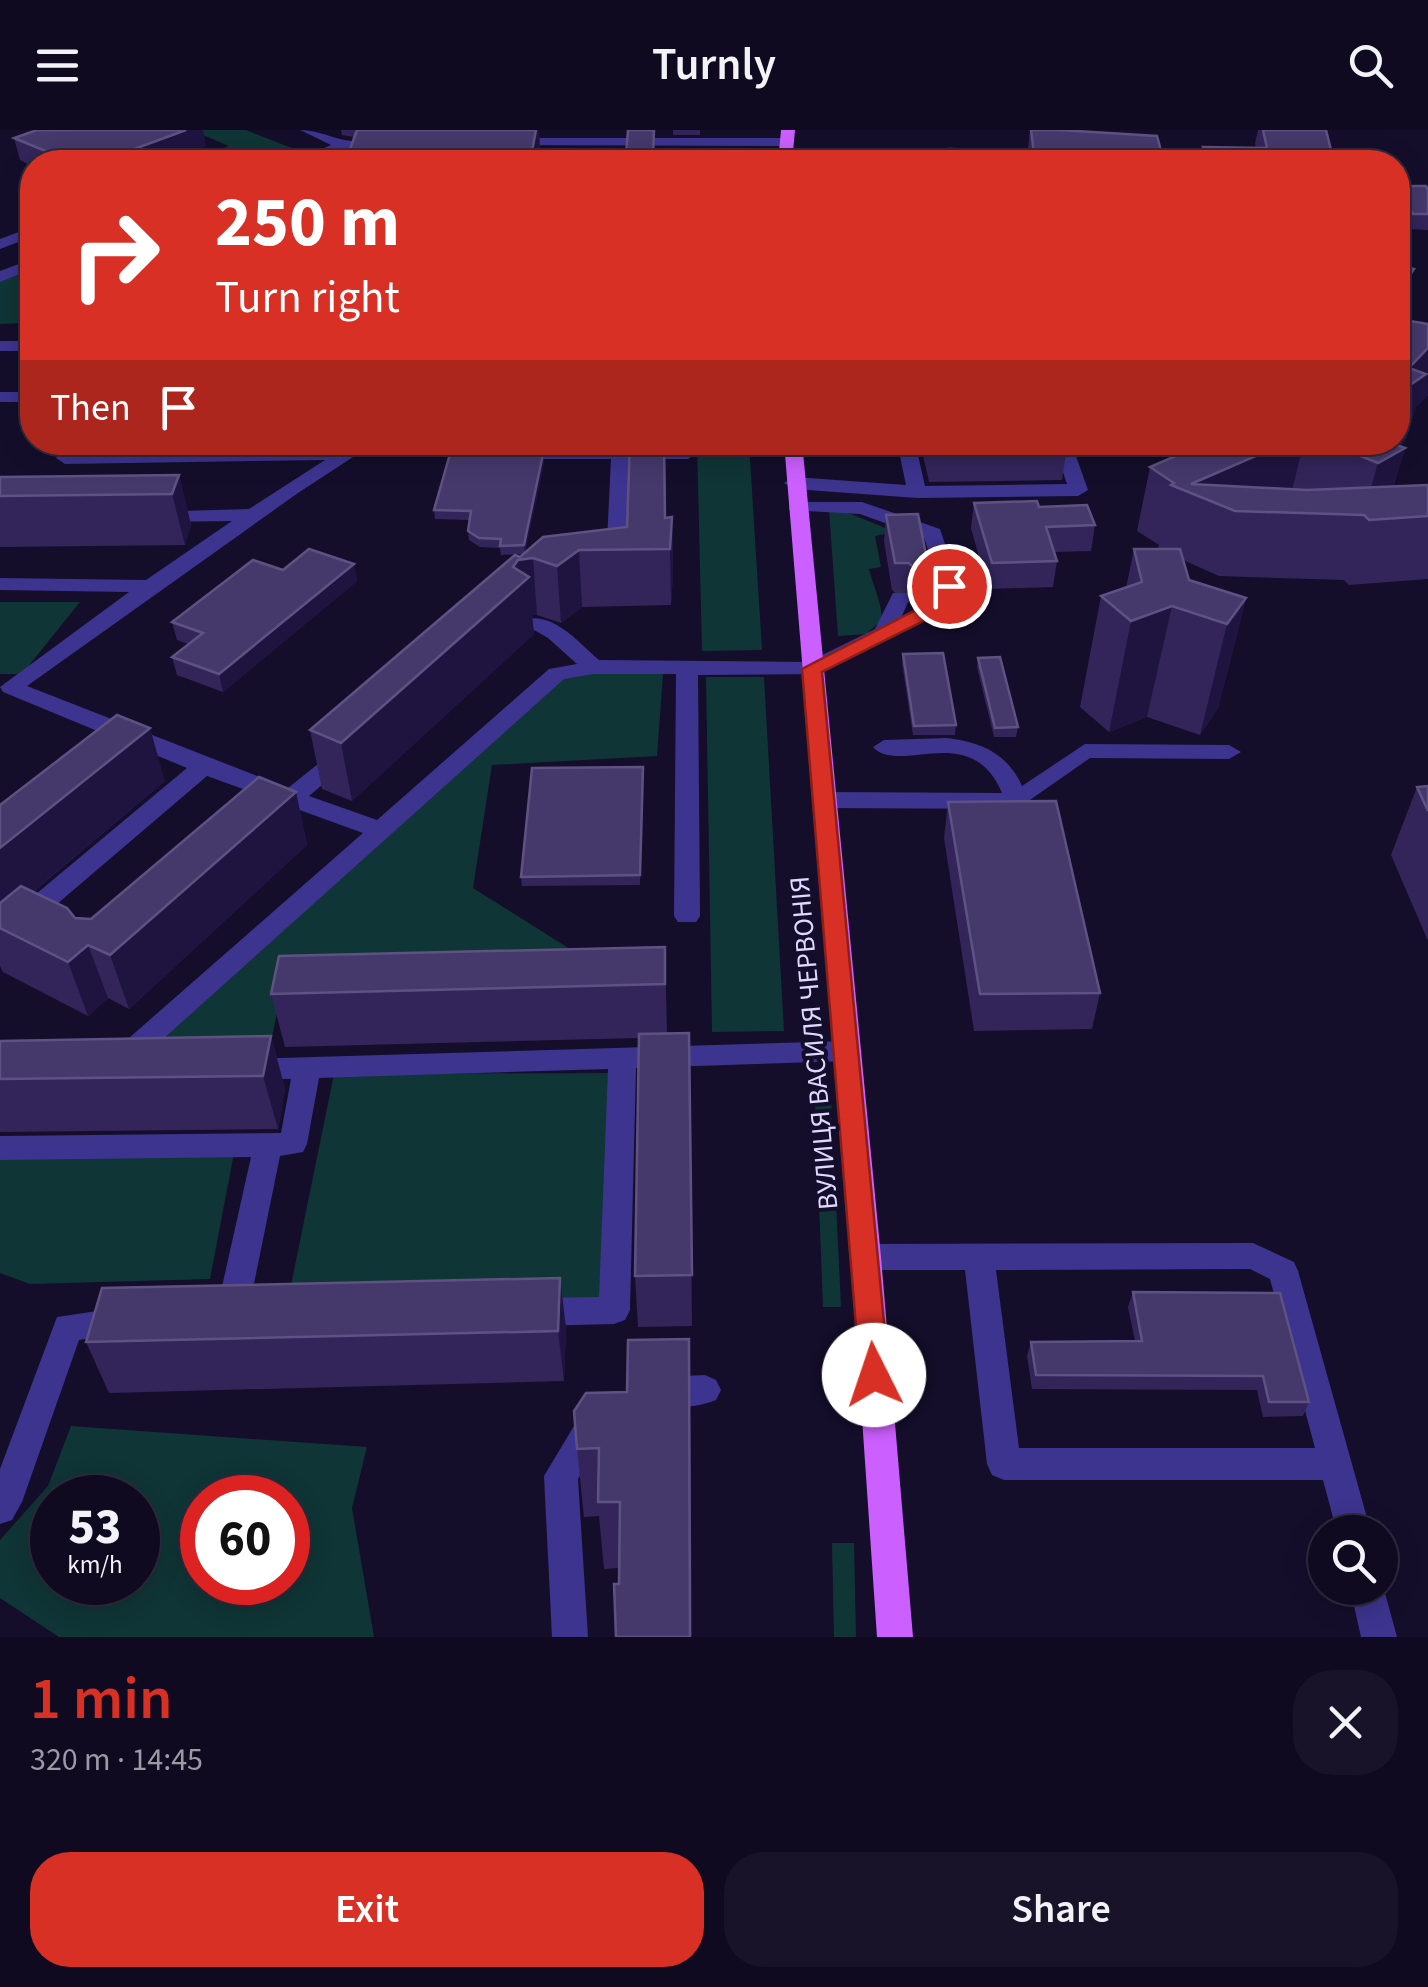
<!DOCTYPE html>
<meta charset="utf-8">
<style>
:root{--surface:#0f0a20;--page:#181329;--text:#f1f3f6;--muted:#9b9aa5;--line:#2f2b3e;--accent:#d93025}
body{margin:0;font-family:"Source Sans 3",sans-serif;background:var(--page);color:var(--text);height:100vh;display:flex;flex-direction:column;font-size:38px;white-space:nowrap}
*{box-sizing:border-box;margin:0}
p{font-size:32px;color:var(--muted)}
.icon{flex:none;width:55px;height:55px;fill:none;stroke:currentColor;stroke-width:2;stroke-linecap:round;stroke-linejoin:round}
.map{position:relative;height:1507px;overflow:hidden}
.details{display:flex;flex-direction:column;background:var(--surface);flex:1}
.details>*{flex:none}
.guide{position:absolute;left:20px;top:20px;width:1390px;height:305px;border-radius:40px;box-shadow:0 5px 25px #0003,0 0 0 2px var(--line);background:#d93025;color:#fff;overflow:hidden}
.fabs{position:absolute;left:1308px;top:1385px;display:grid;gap:20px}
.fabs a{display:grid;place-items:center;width:90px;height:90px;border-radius:50%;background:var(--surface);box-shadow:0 5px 25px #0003,0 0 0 2px var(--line);font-size:50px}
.speed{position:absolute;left:30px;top:1345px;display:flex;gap:20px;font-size:50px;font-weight:700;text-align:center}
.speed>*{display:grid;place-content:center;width:130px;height:130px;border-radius:50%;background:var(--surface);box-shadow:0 5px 25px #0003,0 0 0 2px var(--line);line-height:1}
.speed small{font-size:25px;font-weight:400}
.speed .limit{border:15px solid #d22;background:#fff;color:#111}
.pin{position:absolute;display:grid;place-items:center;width:85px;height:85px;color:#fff;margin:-42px;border:5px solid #fff;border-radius:50%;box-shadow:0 2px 10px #0007}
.me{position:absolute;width:110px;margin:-55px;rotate:356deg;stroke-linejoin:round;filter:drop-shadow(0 0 8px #0008)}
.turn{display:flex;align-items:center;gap:35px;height:210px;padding:0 30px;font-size:45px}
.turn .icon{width:130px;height:130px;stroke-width:2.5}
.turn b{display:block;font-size:70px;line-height:85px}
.then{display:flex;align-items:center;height:95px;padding:0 30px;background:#0003;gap:20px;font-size:38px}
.round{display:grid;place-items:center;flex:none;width:105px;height:105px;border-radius:40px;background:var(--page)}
.overview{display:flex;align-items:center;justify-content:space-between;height:170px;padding:0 30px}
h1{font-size:60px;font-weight:600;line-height:75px;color:var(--accent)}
.primary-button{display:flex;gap:20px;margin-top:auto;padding:20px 30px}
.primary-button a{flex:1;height:115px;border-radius:40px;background:var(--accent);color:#fff;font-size:40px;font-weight:600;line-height:115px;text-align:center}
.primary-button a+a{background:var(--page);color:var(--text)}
header{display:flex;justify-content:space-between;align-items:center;height:130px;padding:0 30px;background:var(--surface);font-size:45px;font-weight:600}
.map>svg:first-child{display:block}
.green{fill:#103536;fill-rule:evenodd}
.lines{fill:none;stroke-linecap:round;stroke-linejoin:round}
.minor-tunnel{stroke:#322c4b;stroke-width:20;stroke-dasharray:20 10;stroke-linecap:butt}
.minor{fill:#3d348f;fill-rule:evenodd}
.major{fill:#cc5fff;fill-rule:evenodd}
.wall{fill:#33255a}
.shaded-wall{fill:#1f1440}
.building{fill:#45396c;stroke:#5e5283;stroke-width:2.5}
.route{fill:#d93025;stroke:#8d1f18;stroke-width:2.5}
.labels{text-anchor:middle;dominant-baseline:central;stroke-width:8;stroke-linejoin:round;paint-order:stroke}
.street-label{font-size:28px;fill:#dfd8ff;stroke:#140e2b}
</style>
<header><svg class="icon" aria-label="menu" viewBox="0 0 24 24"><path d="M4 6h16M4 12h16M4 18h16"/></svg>Turnly<svg class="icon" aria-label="search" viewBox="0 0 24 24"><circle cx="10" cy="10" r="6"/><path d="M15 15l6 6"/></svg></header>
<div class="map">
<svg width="1428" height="1507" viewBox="0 0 1428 1507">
<rect width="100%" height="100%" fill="#140e2b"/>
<g class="green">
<path d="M191,0H246L307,24L284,32H185L229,16Z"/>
<path d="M32,137V177L23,193L0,194V150Z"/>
<path d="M697,313H749L762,520L702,521Z"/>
<path d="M829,379H839L895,402L875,406L881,437L869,439C873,455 882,474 882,490L866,504L838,506Z"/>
<path d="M0,472H80L22,544H0Z"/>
<path d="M563,544H663L657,626L492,635L473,758L632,858L281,862L267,933L124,936Z"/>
<path d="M706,547H764L784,901L712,902Z"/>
<path d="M615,943L603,1169L288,1170L334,944Z"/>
<path d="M815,967H831L841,1177H823Z"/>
<path d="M234,1023L210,1149L30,1154L0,1143V1028Z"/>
<path d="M71,1296L367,1317L352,1378L374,1507H59L0,1468V1410L48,1356ZM52,1368H138V1452H52ZM202,1368H288V1452H202Z"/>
<path d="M832,1413H854L856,1507H834Z"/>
</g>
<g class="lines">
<path class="minor-tunnel" d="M900,467L906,460H933"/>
<g class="minor">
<path d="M300,0C319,0 333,9 351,11C365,12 381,7 393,14C381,21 366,18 351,19C330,21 314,32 292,32L331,15Z"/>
<path d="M506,8H786L793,12L786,16L501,15V9Z"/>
<path d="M32,97V107L0,119V109Z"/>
<path d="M32,129V139L0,152V141Z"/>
<rect x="0" y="211" width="32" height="10"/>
<rect x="0" y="262" width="32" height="10"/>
<path d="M353,312H376L298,363L27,556L288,658L338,618H354L358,623L354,628L309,666L377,690L549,539L577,534L548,508L522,493L526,489C555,483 579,513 599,530L808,532L875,499L893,463H907L910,467L902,486L935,470L939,456L924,407L860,384L789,380V372H862L940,399L959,456L951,477L820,544L698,545L700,786L696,792H678L674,786L676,544H593L564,549L133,936L123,940L113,936L109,929L113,922L363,703L294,678L280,689H264L260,683L273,670L207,646L9,815L0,817V794L187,638L3,562L0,557L129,462L0,460V448L146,450L232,391L155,392L148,390V382L249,379L325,330L65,334L56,328L58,324L344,318Z"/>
<path d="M460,312H478L477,317H688L697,323L688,329H630L626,432L616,438L606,432L611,329H467L458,323Z"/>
<path d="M897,312H915L925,356L1067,354L1053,312H1071L1088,360L1078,366L917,368L794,359L784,353L794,347L906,355Z"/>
<path d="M946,608C981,612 1007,623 1022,656L1085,614L1229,615L1241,622L1229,629L1090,628L1017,679L824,678L812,670L824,662L1002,663C971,589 899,646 873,617L884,610Z"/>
<path d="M848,911L858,914L862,921L858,928L848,931L636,938L630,1180L625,1190L614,1194L534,1196L523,1192L518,1182L523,1172L534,1168L599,1167L608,939L319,948L307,1014L303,1022L280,1026L247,1188L242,1198L231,1202L220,1198L215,1188L251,1027L0,1030V1006L281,1003L291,949L238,948L234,940L238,932L248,929Z"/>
<path d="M1253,1113L1294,1132L1298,1141L1371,1402H1337L1323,1350H1004L992,1345L987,1334L965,1140H866L855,1136L851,1127L855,1118L866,1114ZM1250,1139L1270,1149L1315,1318H1019L996,1140Z"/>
<path d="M124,1177L135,1181L140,1191L135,1201L79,1210L22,1372L12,1390L0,1394V1339L57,1187Z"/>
<path d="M705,1245L716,1250L721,1260L716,1270C697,1278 668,1280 648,1272L644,1262L648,1252L660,1247Z"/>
<path d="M595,1277L607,1281L611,1292L578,1349L588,1507H552L544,1346L583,1281Z"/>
<path d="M1380,1445L1397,1507H1361L1350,1458H1380Z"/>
</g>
<g class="major">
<path d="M781,0H795L792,32H778Z"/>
<path d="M784,312H802L881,1127L913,1507H877L851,1127Z"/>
</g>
</g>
<g class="wall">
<path d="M341,0H539L540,22L346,30L354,7L342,5Z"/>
<rect x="673" y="0" width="27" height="5"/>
<path d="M1030,0L1164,32H1030L1028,18Z"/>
<path d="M1258,0H1326L1334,32H1200L1203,17L1256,18L1255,13Z"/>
<path d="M14,8L206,16L163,32H32V36L20,30Z"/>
<path d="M626,25L655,26L667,32H626Z"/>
<path d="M1398,56L1428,60V100L1408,99L1398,80Z"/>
<path d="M1398,202L1428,265L1416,277L1405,312L1399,316L1405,318L1393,357L1428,355V449L1349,455L1344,450L1219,446L1183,430L1189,450L1246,468L1218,578L1200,605L1147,587L1109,602L1080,577L1101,466L1126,458L1134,419H1158L1159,415L1137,401L1150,337L1208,312H1398Z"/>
<path d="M60,312H194L195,316L62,319Z"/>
<path d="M290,312H344L343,314L290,315Z"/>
<path d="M481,312H665L666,388L672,387L673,443L671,475L582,477L561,493L537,485H532L534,504L352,671L322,659L310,600L523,424L501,425L500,418L480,417L469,410L468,401L470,390L435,389L434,380L543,324L544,333L525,422L627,397L630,313Z"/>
<path d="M920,312H1066L1067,316L1062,350L929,352Z"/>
<path d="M179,345L191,395L185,415L0,417V347Z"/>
<path d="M974,373L1039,377L1095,395L1091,421L1054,422L1057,431L1053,457L988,459L971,398Z"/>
<path d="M886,385L929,440L926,466L913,467L907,459L892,460L884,411Z"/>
<path d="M354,434L357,451L223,562L177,545L172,527L188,514L177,510L172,492L283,440Z"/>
<path d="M903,524L956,595L955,605H913L902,533Z"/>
<path d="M978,528L1018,597L1016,607H994L977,537Z"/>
<path d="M643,646L640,755L522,756L521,747Z"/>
<path d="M165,651L33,762L75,788L91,789L296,662L307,715L129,879L108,868L88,886L3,842L0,836V675Z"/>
<path d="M1428,656V811L1391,725L1417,657Z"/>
<path d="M948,672L1100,863L1092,899L974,901L944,708Z"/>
<path d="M665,817L667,904L689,903L692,1196L638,1197L635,1146L639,908L285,917L271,864Z"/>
<path d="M271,906L285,959L278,999L0,1002V911Z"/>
<path d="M560,1148L566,1199L564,1251L109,1263L86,1212Z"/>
<path d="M1133,1162L1309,1272L1303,1286L1263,1287L1257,1260L1032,1259L1027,1226L1031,1212L1135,1211L1128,1177Z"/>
<path d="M690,1279L692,1507H616L619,1438L604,1439L599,1386L584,1387L577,1319Z"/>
</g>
<g class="shaded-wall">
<path d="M186,0H203L206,16L163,32H99Z"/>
<path d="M536,0H539L540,22L538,32H530Z"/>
<path d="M1414,139L1398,197V167L1400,159Z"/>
<path d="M1428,218V265L1416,277L1405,312L1380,329L1385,312H1398V271L1409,238Z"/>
<path d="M1288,312H1304L1290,368L1191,354Z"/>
<path d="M1405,318L1385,381L1368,391L1363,385L1378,333Z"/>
<path d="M543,324L544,333L525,424L524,415Z"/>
<path d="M179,345L191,395L185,415L172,364Z"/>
<path d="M672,387L673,443L671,475L670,419Z"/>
<path d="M579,420L582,477L561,493L557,436Z"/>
<path d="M533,428L537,485H532L534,504L352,671L341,613L518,430Z"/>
<path d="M354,434L357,451L223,562L219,544Z"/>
<path d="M1246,468L1218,578L1200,605L1227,494Z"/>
<path d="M1172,476L1147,587L1109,602L1131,491Z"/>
<path d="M150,598L165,651L0,789V718Z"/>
<path d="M296,662L307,715L129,879L110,825Z"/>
<path d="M88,815L108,868L88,886L68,832Z"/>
<path d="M271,906L285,959L278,999L263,946Z"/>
<path d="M560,1148L566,1199L564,1251L558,1201Z"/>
<path d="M689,1209L690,1279L692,1507H690Z"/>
</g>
<g class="building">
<path d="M37,0H186L99,32H72L14,8Z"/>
<path d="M357,0H536L530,32H249L250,30H346Z"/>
<path d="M628,0H654L653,25H626Z"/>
<path d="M1031,0H1060L1157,6L1164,32H1035Z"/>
<path d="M1263,0H1326L1334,32H1209L1203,17L1267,18Z"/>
<path d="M949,19L980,20L981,32H950Z"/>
<rect x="639" y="26" width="28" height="6"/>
<path d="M1398,56H1426L1428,60V84H1413Z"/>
<path d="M1398,135L1414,139L1400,159H1398Z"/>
<path d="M1410,191L1428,194V218L1409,238L1426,244L1401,261L1398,259V202Z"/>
<path d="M630,312H664L665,388L672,387L670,419L579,420L557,436L533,428L518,430L513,437L529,447L341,613L310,600L515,425L520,427L543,407L627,397Z"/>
<path d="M931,312H1066L1067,316L932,318Z"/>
<path d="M1208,312H1288L1191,354L1307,360L1428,355V386L1369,390L1364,385L1235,381L1171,355L1174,353L1150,337Z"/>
<path d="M1326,312H1389L1405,318L1378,333Z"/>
<path d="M450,324H543L524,415L500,416L501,409L479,408L468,401L471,381L434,380Z"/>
<path d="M179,345L172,364L0,366V347Z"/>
<path d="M1037,371L1039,377L1087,375L1095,395L1046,397L1057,431L992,433L974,373Z"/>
<path d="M918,384L929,440H916L909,433H895L886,385Z"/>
<path d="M309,419L354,434L219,544L172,527L203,503L172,492L253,430L283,440Z"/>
<path d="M1134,419H1180L1189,450L1246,468L1227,494L1172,476L1131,491L1101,466L1142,452Z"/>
<path d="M943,523L956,595L914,596L903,524Z"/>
<path d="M1000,527L1018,597L995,598L978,528Z"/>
<path d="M117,585L150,598L0,718V675Z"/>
<path d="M643,637L640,745L521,747L532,638Z"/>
<path d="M259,647L296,662L110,825L88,815L68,832L0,798V773L21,756L67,778L75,788L91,789Z"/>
<path d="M1428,656V681L1417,657Z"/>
<path d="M1056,671L1100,863L980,864L948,672Z"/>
<path d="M665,817V854L271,864L279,826Z"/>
<path d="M689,903L692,1145L635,1146L639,904Z"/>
<path d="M271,906L263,946L0,949V911Z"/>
<path d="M560,1148L558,1201L86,1212L102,1158Z"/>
<path d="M1133,1162L1280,1163L1309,1272H1269L1263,1246L1036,1245L1031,1212L1142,1211Z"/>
<path d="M689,1209L690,1507H616L614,1454H619L620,1372H598L599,1318L577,1319L574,1281L586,1263L627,1262L628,1210Z"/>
</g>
<path class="route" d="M949,451L958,456L951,477L822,542L889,1245L885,1255L874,1258L864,1255L860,1245L802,539L935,470L942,452Z"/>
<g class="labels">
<g class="street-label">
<text transform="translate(814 913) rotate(-95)">ВУЛИЦЯ ВАСИЛЯ ЧЕРВОНІЯ</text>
</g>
</g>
</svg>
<div class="fabs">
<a><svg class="icon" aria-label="search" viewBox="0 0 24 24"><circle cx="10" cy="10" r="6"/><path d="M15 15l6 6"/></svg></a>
</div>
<div class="speed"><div>53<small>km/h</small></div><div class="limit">60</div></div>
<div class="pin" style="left:949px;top:456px;background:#d93025"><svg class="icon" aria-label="arrive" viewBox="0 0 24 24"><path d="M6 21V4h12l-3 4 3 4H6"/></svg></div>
<svg class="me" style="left:874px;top:1245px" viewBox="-20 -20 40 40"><circle r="19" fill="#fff"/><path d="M0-13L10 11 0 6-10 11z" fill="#d93025"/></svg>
<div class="guide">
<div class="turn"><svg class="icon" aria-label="right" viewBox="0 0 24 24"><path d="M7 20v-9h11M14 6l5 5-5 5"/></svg><div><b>250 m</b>Turn right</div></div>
<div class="then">Then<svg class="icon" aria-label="arrive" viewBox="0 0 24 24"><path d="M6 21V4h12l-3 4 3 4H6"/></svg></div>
</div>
</div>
<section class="details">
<div class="overview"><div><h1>1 min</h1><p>320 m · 14:45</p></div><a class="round"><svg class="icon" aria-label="close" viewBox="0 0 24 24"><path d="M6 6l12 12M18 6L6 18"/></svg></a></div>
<div class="primary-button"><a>Exit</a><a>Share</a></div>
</section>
